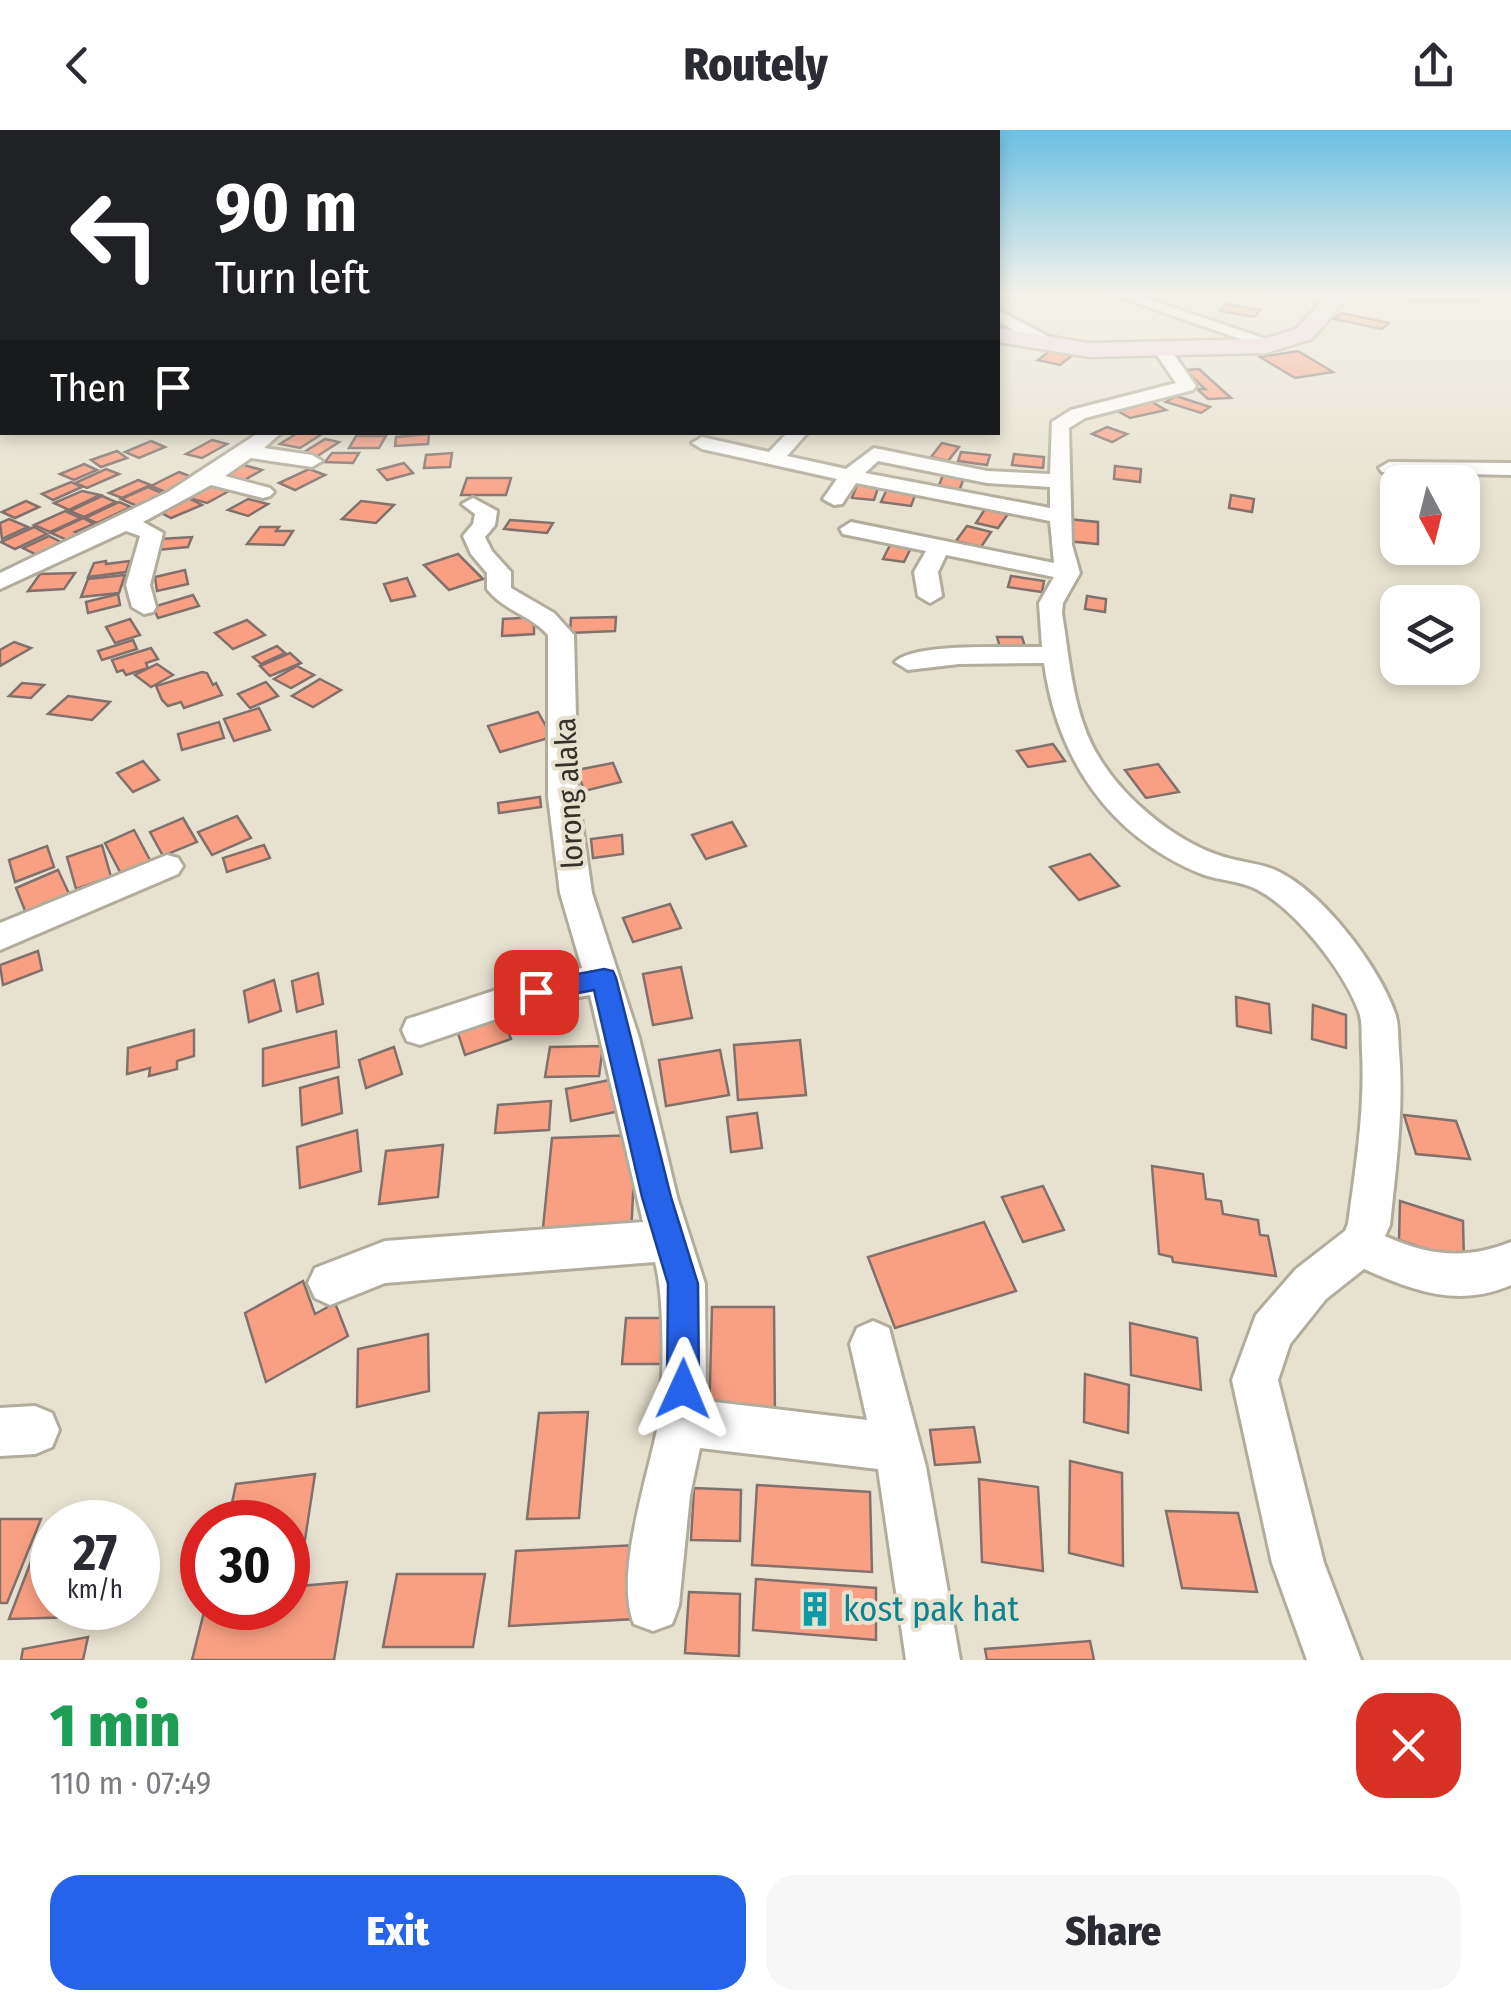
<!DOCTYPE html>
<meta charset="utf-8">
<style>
:root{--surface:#fff;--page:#f7f7f7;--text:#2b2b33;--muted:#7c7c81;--accent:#2563eb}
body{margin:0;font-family:"Fira Sans Condensed",sans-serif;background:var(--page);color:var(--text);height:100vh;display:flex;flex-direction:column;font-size:38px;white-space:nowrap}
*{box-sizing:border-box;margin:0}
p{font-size:32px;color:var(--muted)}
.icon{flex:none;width:55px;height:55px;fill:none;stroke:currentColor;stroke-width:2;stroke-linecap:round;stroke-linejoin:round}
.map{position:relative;height:1530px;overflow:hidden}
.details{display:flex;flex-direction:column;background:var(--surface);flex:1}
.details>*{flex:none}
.hud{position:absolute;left:0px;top:0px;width:1000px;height:305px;box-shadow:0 5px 15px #0003;background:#202124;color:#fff;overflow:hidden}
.needle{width:65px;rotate:173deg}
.controls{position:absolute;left:1380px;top:335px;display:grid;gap:20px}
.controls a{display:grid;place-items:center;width:100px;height:100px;border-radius:20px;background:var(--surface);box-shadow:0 5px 15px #0003;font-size:50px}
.speed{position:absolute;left:30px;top:1370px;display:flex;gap:20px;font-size:50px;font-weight:700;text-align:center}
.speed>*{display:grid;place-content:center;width:130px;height:130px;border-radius:50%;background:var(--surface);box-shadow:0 5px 15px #0003;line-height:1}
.speed small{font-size:25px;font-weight:400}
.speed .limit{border:15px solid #d22;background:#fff;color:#111}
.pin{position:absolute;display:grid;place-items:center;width:85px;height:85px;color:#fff;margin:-42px;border-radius:20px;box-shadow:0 5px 15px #0006}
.me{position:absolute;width:110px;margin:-55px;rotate:1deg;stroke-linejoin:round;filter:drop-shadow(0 0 8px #0008)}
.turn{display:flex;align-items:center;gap:35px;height:210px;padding:0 50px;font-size:45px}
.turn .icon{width:130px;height:130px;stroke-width:2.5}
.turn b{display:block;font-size:70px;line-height:85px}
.then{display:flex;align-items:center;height:95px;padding:0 50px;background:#0003;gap:20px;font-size:38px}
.round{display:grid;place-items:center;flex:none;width:105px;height:105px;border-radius:30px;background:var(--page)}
.head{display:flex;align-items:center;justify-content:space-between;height:170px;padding:0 50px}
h1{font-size:60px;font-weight:800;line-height:75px;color:#1e9e55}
.action{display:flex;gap:20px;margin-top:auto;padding:20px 50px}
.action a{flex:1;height:115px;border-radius:30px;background:var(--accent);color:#fff;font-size:40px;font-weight:800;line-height:115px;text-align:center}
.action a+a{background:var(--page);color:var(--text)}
header{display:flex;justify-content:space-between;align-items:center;height:130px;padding:0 50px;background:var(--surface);font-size:45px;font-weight:800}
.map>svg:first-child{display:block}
.building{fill:#f9a084;stroke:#82716b;stroke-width:2.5}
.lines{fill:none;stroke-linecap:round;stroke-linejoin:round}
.street-casing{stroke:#b1ac9b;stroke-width:6}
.secondary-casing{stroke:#b1ac9b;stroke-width:5}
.street{fill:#fff;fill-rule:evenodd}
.secondary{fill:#eed9e5;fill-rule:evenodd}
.route{fill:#2563eb;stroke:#184099;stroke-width:2.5}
.labels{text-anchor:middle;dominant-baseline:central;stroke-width:8;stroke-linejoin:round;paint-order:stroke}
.street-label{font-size:30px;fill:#34312b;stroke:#e7e2d0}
.near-culture-label{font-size:35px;fill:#0d838f;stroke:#e7e2d0;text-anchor:start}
</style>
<header><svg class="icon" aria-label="back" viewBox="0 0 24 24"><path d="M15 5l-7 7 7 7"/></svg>Routely<svg class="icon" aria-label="share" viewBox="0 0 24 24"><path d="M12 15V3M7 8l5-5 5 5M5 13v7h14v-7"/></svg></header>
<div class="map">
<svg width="1511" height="1530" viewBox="0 0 1511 1530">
<rect width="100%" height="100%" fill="#e7e2d0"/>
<g class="building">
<path d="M1226,174L1260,180L1254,187L1220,181Z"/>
<path d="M1341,183L1389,193L1382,199L1334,189Z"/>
<path d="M1051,220L1073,225L1060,235L1038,230Z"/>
<path d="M1298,221L1333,242L1295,248L1260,227Z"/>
<path d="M1199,239L1231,268L1208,269L1197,259H1205L1185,240Z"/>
<path d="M1176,266L1210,277L1201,283L1166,272Z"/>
<path d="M1152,272L1166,280L1130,288L1116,280Z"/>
<path d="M1107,297L1127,304L1112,312L1092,304Z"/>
<path d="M299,302H325L300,318L280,314Z"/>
<path d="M429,304L428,314L395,316L396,307Z"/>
<path d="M356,306H386L379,318H349Z"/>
<path d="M325,309L339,312L316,327L301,324Z"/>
<path d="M212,310L227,314L202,328L186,324Z"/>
<path d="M151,311L165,317L139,328L125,322Z"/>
<path d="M942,313L959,317L948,331L931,327Z"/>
<path d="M117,321L127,328L101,337L91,330Z"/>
<path d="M961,322L990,325L987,335L958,331Z"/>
<path d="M332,323H359L353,333L325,332Z"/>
<path d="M452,323L450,337L424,338L426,325Z"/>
<path d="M1014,324L1044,327L1043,338L1012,335Z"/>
<path d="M404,333L413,343L387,350L378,340Z"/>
<path d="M84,334L97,340L74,350L60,344Z"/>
<path d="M244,335L262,340L241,352L223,347Z"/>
<path d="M1115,336L1141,339L1140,352L1114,349Z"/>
<path d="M106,339L119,344L87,358L75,353Z"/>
<path d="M309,339L325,345L295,360L279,353Z"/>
<path d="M179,342L197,349L168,363L151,356Z"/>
<path d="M943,345L964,348L959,361L938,358Z"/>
<path d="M467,348H511L506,365H461Z"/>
<path d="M138,350L151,355L122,368L109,363Z"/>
<path d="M71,352L82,357L53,370L42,364Z"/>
<path d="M858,352L879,355L874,370L852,368Z"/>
<path d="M213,355L231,360L207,373L189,368Z"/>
<path d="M148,357L164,364L137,376L121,369Z"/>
<path d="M887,359L916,363L911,376L881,372Z"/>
<path d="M82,361L100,365L69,380L54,373Z"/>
<path d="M1231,365L1254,369L1252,382L1229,378Z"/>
<path d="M102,366L116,372L84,387L70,381Z"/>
<path d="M188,368L202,375L171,388L158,381Z"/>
<path d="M248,369L268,374L248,386L228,380Z"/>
<path d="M26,371L39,377L15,388L2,382Z"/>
<path d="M361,371L394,375L376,393L342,389Z"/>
<path d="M119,372L131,377L97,393L85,388Z"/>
<path d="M987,376L1010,381L998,398L976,393Z"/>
<path d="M65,381L81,388L50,402L34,395Z"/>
<path d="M83,388L94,394L75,402L82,406L69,411L51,403Z"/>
<path d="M9,389L28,397L2,409L0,393Z"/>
<path d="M1067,389L1098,392V414L1067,411Z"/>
<path d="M510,390L553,393L547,403L504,399Z"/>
<path d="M967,396L991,402L981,417L956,411Z"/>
<path d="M34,397L47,404L15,419L1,412Z"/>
<path d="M260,397H279L276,401H293L284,415L247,414Z"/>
<path d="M49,406L67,415L41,427L23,418Z"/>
<path d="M192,407L188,417L156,420L160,409Z"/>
<path d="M892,411L913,414L904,432L883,429Z"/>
<path d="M458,424L483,449L449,460L424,435Z"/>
<path d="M106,431V434L130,431L126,442L88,447L94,433Z"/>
<path d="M185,440L188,454L157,461L155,447Z"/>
<path d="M75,443L64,459L28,461L40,444Z"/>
<path d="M125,445L119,463L81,467L88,449Z"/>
<path d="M1011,446L1044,451L1042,462L1008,457Z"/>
<path d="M407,448L415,466L391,471L384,454Z"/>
<path d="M118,464L120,475L88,483L86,472Z"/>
<path d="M193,465L199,476L158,488L153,477Z"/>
<path d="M1087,466L1106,469L1105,482L1085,479Z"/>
<path d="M534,487V504L502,506L503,489Z"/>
<path d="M616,487L615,501L570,503L571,488Z"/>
<path d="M130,489L140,505L115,513L106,497Z"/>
<path d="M247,490L265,505L233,519L215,503Z"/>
<path d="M997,507H1022L1027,523L1002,524Z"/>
<path d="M133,510L137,519L102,530L98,521Z"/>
<path d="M14,512L31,518L0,536V520Z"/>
<path d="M277,516L285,523L261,534L253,527Z"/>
<path d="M151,518L158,529L146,533L148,538L126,545L123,540L117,542L112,530Z"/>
<path d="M290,523L301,533L270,546L260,536Z"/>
<path d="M157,534L173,545L151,557L135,545Z"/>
<path d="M297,536L314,545L291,558L274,549Z"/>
<path d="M202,542L207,543L213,555L216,553L222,565L184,578L181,572L168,576L162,570L156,556Z"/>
<path d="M320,549L341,560L313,577L292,566Z"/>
<path d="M266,552L278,566L250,578L238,564Z"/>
<path d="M22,553L44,555L31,568L9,566Z"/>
<path d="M68,566L110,572L92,590L48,584Z"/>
<path d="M259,578L270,600L234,611L224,589Z"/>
<path d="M538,582L552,607L500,622L488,596Z"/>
<path d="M219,592L224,608L182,620L178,604Z"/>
<path d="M1053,614L1065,631L1028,637L1017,621Z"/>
<path d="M143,631L159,650L133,662L117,643Z"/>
<path d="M613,633L621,652L584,661L577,640Z"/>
<path d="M1158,634L1179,662L1146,668L1125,640Z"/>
<path d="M540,667L541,677L499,683L498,673Z"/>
<path d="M237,686L251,708L212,725L198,702Z"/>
<path d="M183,688L197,712L163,726L150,702Z"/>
<path d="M732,692L746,716L706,729L692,705Z"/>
<path d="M134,700L151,732L121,744L105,713Z"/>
<path d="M622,705L623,724L593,728L591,709Z"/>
<path d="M102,715L111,747L76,759L67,727Z"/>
<path d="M264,715L270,728L227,742L223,728Z"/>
<path d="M47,716L54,737L15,752L9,730Z"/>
<path d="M1090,724L1119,756L1079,770L1050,737Z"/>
<path d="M58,740L72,770L28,788L16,758Z"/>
<path d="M670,774L681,798L633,812L623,788Z"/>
<path d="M38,821L42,840L3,855L0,835Z"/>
<path d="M681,837L692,888L653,895L643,844Z"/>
<path d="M318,843L323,874L297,882L292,851Z"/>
<path d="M274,850L281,881L249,892L244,861Z"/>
<path d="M1236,867L1269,874L1271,903L1237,896Z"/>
<path d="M1313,875L1346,885V918L1312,909Z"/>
<path d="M501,881L511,909L465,925L456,897Z"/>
<path d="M194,900V926L177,931V939L149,946L150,938L127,944L128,918Z"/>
<path d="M336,901L339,937L263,956V919Z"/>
<path d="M800,910L806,965L738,970L734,915Z"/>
<path d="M603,916L599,946L545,947L550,917Z"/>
<path d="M394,917L402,944L366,958L359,930Z"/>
<path d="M720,920L729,965L666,976L659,930Z"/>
<path d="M338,947L342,983L302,995L300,958Z"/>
<path d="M619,948L625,980L571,991L566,959Z"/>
<path d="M551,971L549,1000L495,1003L498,975Z"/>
<path d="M757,983L762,1018L731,1022L727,987Z"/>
<path d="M1404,985L1456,991L1470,1029L1416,1024Z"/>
<path d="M357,1000L361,1041L300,1058L297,1017Z"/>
<path d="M636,1005L631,1105L542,1108L552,1008Z"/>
<path d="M443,1015L438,1067L379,1074L386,1021Z"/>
<path d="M1152,1036L1203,1044L1206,1069L1221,1071L1223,1084L1258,1090L1260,1105L1268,1106L1276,1146L1173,1132L1172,1127L1159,1124Z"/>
<path d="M1043,1056L1064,1100L1023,1112L1002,1067Z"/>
<path d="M1400,1071L1463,1091L1464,1132L1399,1110Z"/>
<path d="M984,1092L1016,1161L895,1198L868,1127Z"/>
<path d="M303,1151L315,1184L335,1173L348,1206L266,1252L245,1183Z"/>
<path d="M712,1177H774L775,1289H709Z"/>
<path d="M626,1188H666L664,1234H622Z"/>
<path d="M1130,1193L1197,1208L1201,1260L1131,1245Z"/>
<path d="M428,1204L429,1261L357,1277L358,1219Z"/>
<path d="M1085,1244L1129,1255L1128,1303L1084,1292Z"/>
<path d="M588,1282L579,1388L527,1389L539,1283Z"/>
<path d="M974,1297L980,1332L935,1335L930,1300Z"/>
<path d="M1070,1331L1122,1343L1123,1436L1069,1423Z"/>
<path d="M315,1344L301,1436L288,1438V1392H228L236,1354Z"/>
<path d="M979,1349L1038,1357L1043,1441L982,1432Z"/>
<path d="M757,1355L870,1362L872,1442L752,1435Z"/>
<path d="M694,1358L741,1360L740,1411L691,1410Z"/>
<path d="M1166,1381L1238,1383L1257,1462L1182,1458Z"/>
<path d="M0,1389H41L7,1473H0Z"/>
<path d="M43,1400H52V1478H82L79,1487L9,1489Z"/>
<path d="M637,1415L635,1489L509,1496L516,1421Z"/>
<path d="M397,1444H485L473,1517H383Z"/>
<path d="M756,1449L876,1458V1510L753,1500Z"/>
<path d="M347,1452L334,1530H192L205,1478H288V1457Z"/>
<path d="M689,1462L740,1464L739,1526L685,1523Z"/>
<path d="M88,1507L83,1530H21L23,1519Z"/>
<path d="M1090,1511L1094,1530H987L985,1519Z"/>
</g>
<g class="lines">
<defs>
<g id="street">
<path d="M1111,164H1134L1283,215L1269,219Z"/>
<path d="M1403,164H1491L1483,169H1411Z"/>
<path d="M998,180L1059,212L1061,216L1047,220L998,191Z"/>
<path d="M1163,216L1169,217L1196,256L1193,260L1085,288L1069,298L1072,415L1080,443L1063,473L1062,483C1070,532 1073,587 1100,629C1125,670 1177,713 1224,727C1240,732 1259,733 1275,740C1321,760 1379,836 1395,883C1399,894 1398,909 1399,921C1404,980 1396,1036 1390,1095L1385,1106C1428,1126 1467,1130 1511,1112V1155C1458,1178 1414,1161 1364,1139L1326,1169L1290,1214L1278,1250L1324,1433L1361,1530H1307L1272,1433L1232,1250L1256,1185L1296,1139L1345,1101L1348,1094C1356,1035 1365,979 1362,920C1361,908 1363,893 1359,882C1344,841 1296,780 1258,760C1240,750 1218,751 1199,743C1108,705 1057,628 1044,533L959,534L908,540L895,532C913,512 1013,518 1042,517L1039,473L1054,447L946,425L938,442L942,466L930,473L918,466L914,442L926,421L843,404L840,399L851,392L1054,433L1050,391L856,353L842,374L834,375L823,369L837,349L702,319L692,313L702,307L769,322L788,302H808L787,326L846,339L874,318L987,341L1050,344L1052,292L1071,280L1176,253L1154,221ZM878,331L987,353L1050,357V378L865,343Z"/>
<path d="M260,302H282L264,318L312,325L322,331L312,337L251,328L225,346L270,358L274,362L270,366L263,368L211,355L143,392L163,403L150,455L156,477L153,482L144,484L132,477L126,455L140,406L126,401L0,459V443L168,362Z"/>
<path d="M1389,332L1511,333V345L1382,342L1379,338Z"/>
<path d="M473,368L497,381L495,395L485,407L492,421L511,442V458L554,483L574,505L578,667L592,763L639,908L677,1067L705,1154L706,1271L867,1290L850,1214L857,1198L873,1191L889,1198L926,1337L960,1530H906L878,1339L700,1318L690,1365L679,1475L672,1494L653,1501L634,1494C614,1445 648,1347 658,1295C664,1257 665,1168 655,1132L385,1153L330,1175L315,1168L308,1153L315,1138L385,1111L643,1092L590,865L537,875L420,915L407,911L402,900L407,889L420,885L536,847L582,838L560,763L548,667V505C531,485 504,481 487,459V443L471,424L463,406L473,394L475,384L462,374Z"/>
<path d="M167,725L178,728L183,736L178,744L0,820V793Z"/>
<path d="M35,1276L52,1283L59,1300L52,1317L35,1324L0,1326V1278Z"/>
</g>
<g id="secondary">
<path d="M1329,164H1351L1312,209L1266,223L1089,227L998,212V198L1089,213L1264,209L1296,199Z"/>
<rect x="0" y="245" width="2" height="15"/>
</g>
</defs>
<use href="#street" class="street-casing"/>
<use href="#secondary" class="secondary-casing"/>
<use href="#street" class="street"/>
<use href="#secondary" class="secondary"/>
</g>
<linearGradient id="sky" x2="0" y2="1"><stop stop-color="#6ac0e3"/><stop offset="0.43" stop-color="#f4f2ea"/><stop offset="1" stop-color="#f4f2ea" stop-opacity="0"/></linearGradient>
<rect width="1511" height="378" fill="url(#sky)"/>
<path class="route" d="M604,839L613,841L616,848L671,1067L698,1154L699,1259L695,1271L683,1275L671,1271L667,1259L668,1154L642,1067L594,860L536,871L527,869L523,862L527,854L536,852Z"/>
<defs>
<symbol id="building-bare" viewBox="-9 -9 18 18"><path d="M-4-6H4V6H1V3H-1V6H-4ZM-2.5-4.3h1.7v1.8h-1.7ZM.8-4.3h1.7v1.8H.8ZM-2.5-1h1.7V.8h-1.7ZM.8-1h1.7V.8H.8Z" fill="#0f9aa8" stroke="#e7e2d0" stroke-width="2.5" paint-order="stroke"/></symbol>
</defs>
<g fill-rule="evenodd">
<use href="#building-bare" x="790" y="1454" width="50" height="50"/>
</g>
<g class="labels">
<g class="street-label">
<text transform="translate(569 663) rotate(-93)">lorong alaka</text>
</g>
<g class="near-culture-label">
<text x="843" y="1479">kost pak hat</text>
</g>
</g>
</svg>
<div class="controls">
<a><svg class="needle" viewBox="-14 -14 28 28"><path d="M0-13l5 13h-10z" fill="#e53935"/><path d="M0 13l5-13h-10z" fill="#7c7c81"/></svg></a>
<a><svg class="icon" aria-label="layers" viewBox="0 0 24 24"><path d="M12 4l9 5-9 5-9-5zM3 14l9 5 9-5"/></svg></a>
</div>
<div class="speed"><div>27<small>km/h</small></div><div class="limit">30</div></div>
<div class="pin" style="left:536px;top:862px;background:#d93025"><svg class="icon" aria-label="arrive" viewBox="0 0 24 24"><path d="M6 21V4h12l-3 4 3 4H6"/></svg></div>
<svg class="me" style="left:683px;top:1259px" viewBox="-20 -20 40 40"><path d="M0-17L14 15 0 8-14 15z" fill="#2563eb" stroke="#fff" stroke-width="4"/></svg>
<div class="hud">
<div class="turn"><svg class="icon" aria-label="left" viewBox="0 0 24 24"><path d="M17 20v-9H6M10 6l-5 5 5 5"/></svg><div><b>90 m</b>Turn left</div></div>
<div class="then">Then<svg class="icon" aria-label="arrive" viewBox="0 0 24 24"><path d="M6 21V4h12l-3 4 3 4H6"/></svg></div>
</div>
</div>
<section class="details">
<div class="head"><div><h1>1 min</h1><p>110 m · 07:49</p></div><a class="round" style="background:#d93025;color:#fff"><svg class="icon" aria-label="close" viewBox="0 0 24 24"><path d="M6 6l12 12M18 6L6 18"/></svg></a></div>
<div class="action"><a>Exit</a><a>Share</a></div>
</section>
